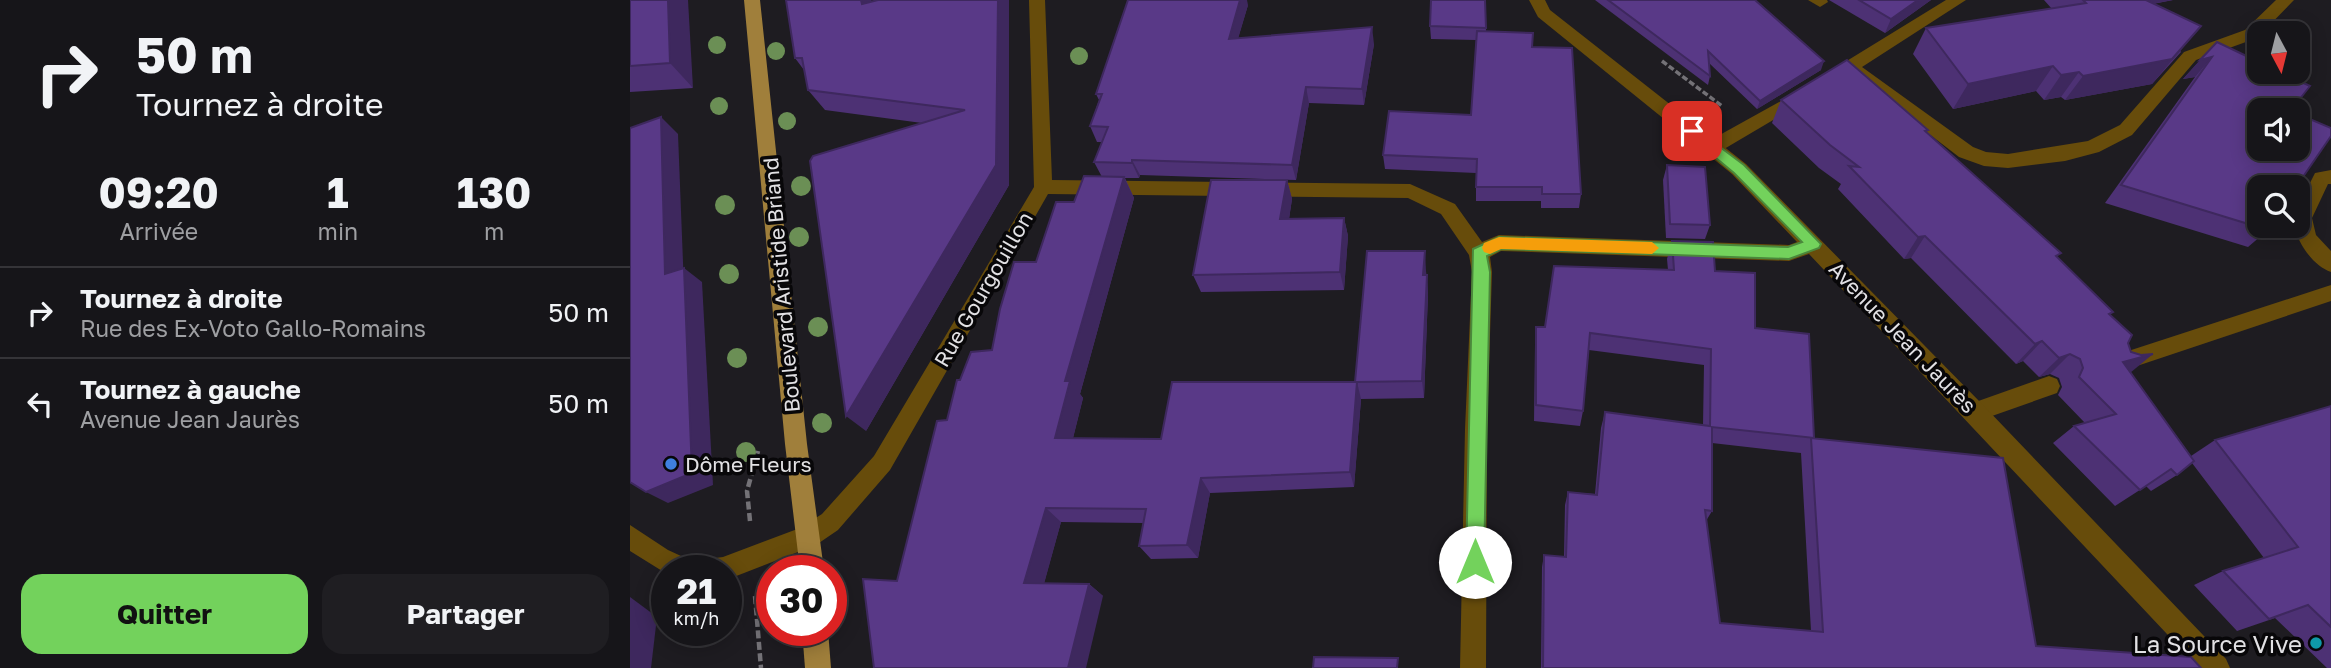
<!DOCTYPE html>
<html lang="fr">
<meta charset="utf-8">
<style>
:root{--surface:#161519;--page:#1f1e22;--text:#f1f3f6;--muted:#9e9fa2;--line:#353438;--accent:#73d25c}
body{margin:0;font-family:"Golos Text",sans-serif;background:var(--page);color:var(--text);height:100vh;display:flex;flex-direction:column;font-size:26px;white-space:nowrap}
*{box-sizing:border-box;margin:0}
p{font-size:23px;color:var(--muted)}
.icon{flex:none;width:38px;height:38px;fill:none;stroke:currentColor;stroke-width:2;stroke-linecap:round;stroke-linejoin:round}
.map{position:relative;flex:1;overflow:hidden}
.side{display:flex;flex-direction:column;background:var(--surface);width:630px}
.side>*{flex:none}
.banner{background:#161519;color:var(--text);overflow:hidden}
.needle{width:46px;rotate:173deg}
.tools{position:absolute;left:1617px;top:21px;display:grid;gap:14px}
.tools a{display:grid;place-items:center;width:63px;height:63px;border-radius:14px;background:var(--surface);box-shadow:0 4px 18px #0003,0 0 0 2px var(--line);font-size:35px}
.speed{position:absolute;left:21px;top:555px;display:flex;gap:14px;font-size:35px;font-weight:700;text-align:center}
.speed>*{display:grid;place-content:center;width:91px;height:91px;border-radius:50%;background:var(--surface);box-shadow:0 4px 18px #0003,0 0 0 2px var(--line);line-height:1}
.speed small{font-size:18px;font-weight:400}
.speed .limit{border:10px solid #d22;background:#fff;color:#111}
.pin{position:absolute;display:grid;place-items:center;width:60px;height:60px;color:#fff;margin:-30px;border-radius:14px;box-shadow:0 4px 10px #0006}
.me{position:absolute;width:77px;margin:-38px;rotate:0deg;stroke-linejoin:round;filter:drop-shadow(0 0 5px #0008)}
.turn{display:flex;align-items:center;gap:24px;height:147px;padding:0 21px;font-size:32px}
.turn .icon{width:91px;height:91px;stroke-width:2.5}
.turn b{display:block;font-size:49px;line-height:60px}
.eta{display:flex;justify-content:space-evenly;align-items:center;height:119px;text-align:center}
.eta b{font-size:42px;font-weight:700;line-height:49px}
.button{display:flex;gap:14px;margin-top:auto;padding:14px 21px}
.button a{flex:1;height:80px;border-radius:21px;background:var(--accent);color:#111;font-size:28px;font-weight:700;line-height:80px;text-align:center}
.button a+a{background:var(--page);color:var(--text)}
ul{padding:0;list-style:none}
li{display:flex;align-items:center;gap:21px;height:91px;padding:0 21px;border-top:2px solid var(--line)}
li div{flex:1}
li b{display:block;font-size:26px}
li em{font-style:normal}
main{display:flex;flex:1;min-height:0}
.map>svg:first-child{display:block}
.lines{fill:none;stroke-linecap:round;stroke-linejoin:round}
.path-far1{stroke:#747277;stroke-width:3.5;stroke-dasharray:6 2.5;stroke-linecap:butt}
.path{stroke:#747277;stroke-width:4.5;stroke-dasharray:8 3.5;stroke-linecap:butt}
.lane{fill:#674c0b;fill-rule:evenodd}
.street{fill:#674c0b;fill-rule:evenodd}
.primary{fill:#a07f3b;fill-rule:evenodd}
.tree{fill:#6b8f55}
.wall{fill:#4d3174;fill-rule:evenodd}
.shaded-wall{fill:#3e285e}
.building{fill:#593987;stroke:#3e285e;stroke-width:2}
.route{fill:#73d25c;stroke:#4b883c;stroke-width:2}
.slow{fill:#f59e0b}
.shop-dot{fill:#3f7fe0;stroke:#080709;stroke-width:2.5}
.culture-dot{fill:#0f9aa8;stroke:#080709;stroke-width:2.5}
.labels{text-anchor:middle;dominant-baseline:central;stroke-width:7;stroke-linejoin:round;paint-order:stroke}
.street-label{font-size:21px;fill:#e2e1e4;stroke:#080709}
.poi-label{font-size:21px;fill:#e2e1e4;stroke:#080709;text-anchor:start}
.near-poi-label{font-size:24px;fill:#e2e1e4;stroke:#080709;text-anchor:end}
</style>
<main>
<section class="side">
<div class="banner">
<div class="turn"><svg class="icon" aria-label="right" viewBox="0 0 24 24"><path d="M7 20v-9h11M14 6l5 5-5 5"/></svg><div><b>50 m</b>Tournez à droite</div></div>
</div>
<div class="eta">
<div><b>09:20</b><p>Arrivée</p></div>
<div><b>1</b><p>min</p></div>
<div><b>130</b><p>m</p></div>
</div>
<ul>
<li><svg class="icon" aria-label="right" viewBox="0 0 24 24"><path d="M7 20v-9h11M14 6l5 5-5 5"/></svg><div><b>Tournez à droite</b><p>Rue des Ex-Voto Gallo-Romains</p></div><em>50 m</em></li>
<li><svg class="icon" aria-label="left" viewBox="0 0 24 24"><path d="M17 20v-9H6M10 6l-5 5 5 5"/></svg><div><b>Tournez à gauche</b><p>Avenue Jean Jaurès</p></div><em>50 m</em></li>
</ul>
<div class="button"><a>Quitter</a><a>Partager</a></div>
</section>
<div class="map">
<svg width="1701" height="668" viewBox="0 0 1701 668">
<rect width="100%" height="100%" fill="#1e1c21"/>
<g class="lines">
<path class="path-far1" d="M1032,61L1092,106"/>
<g class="path">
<path d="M120,521L117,491L128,451"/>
<path d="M125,596L131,668"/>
</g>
<g class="lane">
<path d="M1178,0H1197L1198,2L1190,7Z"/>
<path d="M1316,0H1336L1232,67L1343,147L1356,152L1378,154L1458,141L1490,125L1554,52L1615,30L1646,0H1664L1627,38L1566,60L1502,135L1469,152L1435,161L1378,168L1354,166L1329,157L1221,74L1208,80L1199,74L1202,70Z"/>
<path d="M1171,90L1177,92L1180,96L1177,100L1089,152H1077L1074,147L1077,142Z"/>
<path d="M1701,170V184H1698L1682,218L1686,235L1701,251V272C1683,266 1668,243 1664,226H1668V207L1685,173Z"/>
<path d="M1701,285V301L1489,372L1481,370L1478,363L1481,356L1489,354Z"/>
<path d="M1419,376L1427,379L1430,386L1427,393L1345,422L1337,419L1334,412L1337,405Z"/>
</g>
<path class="street" d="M399,0H415L422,180L780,184L825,204L852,242L869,235L1159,245L1167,242L1102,174L908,17L899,0H915L920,10L1116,164L1353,405L1596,659L1600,668H1569L1179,254L1159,261L871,251L860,257L862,272L857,429L856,668H830L835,429L842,272L839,255L811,214L778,198L418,194L260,470L208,530L186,545L96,580V570H37V574L0,551V525L38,550L62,561L93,557L170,528L192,514L244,456L404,187Z"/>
<g class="primary">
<path d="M114,0H130L177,444L194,570H170L155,444Z"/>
<path d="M172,630H198L201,668H175Z"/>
</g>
</g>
<g class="tree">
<circle cx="87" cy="45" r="9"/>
<circle cx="146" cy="51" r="9"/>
<circle cx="449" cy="56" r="9"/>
<circle cx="89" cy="106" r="9"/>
<circle cx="157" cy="121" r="9"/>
<circle cx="171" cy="186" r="10"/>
<circle cx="95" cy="205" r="10"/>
<circle cx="169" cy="237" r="10"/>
<circle cx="99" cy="274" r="10"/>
<circle cx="188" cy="327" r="10"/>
<circle cx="107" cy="358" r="10"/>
<circle cx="192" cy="423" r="10"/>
<circle cx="116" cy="452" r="10"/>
</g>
<g class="wall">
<path d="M0,0L63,88L0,92Z"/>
<path d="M156,0H241L242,2L248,0H379V185L236,431L292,123L195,110L178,90L174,70L165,58Z"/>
<path d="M855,0L856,31L902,47L951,194L949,208H911V201H846V173L755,169L753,155L841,115L846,40L801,39L800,26Z"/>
<path d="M965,0H1125L1191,70L1127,109L1079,63L1080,76L1078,85Z"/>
<path d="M1199,0H1301L1255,33Z"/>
<path d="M1414,0H1543L1523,4L1551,52L1522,84L1435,100L1431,97L1414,100L1406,91L1323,109L1283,54L1296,28L1422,9Z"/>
<path d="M618,5L608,38L744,44L734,105L679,103L666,180L510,175L509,178H495L504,198L450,394L453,398L443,438L531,439L725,382L796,271L798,294L794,398L731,399L724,487L580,493L568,558L521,559L509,546L513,523L431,522L414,583L459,584L473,596L267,581L317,420L330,380L362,350L406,262L444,202L472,177L464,162L472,142H467L460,126L469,100L466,94Z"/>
<path d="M1587,42L1629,110L1638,230L1618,247L1475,203L1565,77L1553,79Z"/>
<path d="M1151,100L1296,132L1428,258L1480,315L1498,343L1500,372L1561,456L1585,440L1701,406V668H1697L1645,618L1607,631L1564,585L1593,571L1634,558L1562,463L1547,475L1521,491L1516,486L1485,506L1423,443L1444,426L1455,423L1428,395L1432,387L1429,378L1420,374L1409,377L1393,361L1386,364L1281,258L1274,259L1208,189L1211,184L1189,168L1142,123Z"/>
<path d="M1037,165L1080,225L1075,239L1036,238L1033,180Z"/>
<path d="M657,180L662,199L659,219L714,218L718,236L714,290L571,292L563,275Z"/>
<path d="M1042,241L1085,271L1125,328L1184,438L1406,646L1571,668H911L912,567L914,555L934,557L935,505L938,492L965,494L971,428L975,412L1073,425L1074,365L959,350L953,411L950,426L904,421L905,344L906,327H915L1038,270L1037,259ZM1082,443L1171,453L1181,631L1090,623L1076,521L1082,511Z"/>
</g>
<g class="shaded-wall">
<path d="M38,0H58L63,88L40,63Z"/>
<path d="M231,0H241L247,25L232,4Z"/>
<path d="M368,0H379V185L236,431L216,416L366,165Z"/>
<path d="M610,0H617L618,5L603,56L599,39Z"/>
<path d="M1288,0H1301L1255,33L1261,19Z"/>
<path d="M1480,0H1543L1472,13Z"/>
<path d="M1571,26L1522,84L1435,100L1453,76Z"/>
<path d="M742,27L744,44L734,105L732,89Z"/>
<path d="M1582,57L1565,77L1553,79L1570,60Z"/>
<path d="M1194,61L1191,70L1127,109L1130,101Z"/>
<path d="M1423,66L1406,91L1323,109L1338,84Z"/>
<path d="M1449,72L1431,97L1414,100L1431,75Z"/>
<path d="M676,87L679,103L666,180L662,165Z"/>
<path d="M31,117L48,134L54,288L35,274Z"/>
<path d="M502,160L510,175L509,178L502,163Z"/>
<path d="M494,177L504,198L450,394L453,398L439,454L425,438L435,381Z"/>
<path d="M657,180L662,199L656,238L650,219Z"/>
<path d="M714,218L718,236L714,290L710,272Z"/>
<path d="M1295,236L1281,258L1274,259L1288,237Z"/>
<path d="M795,251L796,271L795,294L793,275Z"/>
<path d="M54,268L72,282L83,485L38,503L16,492Z"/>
<path d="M797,275L798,294L794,398L792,381Z"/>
<path d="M1412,341L1393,361L1386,364L1405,344Z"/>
<path d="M1440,354L1420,374L1409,377L1429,358Z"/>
<path d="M1523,354L1500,373L1493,362Z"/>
<path d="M727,382L731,399L724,487L720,472Z"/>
<path d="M571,478L580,493L568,558L557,545Z"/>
<path d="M416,508L431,522L411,595L394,583Z"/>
<path d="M459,584L473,596L456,668H438Z"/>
<path d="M0,597L27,617L21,668H0Z"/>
</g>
<g class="building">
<path d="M0,0H38L40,63L0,66Z"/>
<path d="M156,0H231L232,4L248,0H368L366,165L216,416L180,161L183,156L335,110L178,90L172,58H165Z"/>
<path d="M498,0H610L599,39L742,27L732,89L676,87L662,165L502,160V163L464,162L478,127L460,126L472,94H466Z"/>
<path d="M801,0H855L856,28L800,26Z"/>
<path d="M978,0H1125L1194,61L1130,101L1078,51L1080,76Z"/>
<path d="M1229,0H1288L1261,19Z"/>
<path d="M1453,0H1516L1571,26L1542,59L1453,76L1449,72L1431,75L1423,66L1338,84L1296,28L1456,3Z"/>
<path d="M847,31L903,33L902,47L942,48L951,194H912V187H846L847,159L753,155L759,111L841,115Z"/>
<path d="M1587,42L1629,62V72H1649L1680,86L1661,110H1629V149H1668V114L1701,128V136L1666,187H1629V226H1641L1638,230L1491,185L1582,57L1570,60Z"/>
<path d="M1217,60L1298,130L1295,131L1431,253L1426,256L1483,312L1479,314L1502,335L1498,343L1501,352L1511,355L1523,354L1493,362L1564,461L1547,475L1541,469L1510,490L1444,426L1486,414L1449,377L1453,368L1450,359L1440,354L1429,358L1412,341L1405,344L1295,236L1288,237L1219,166L1229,167L1200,145L1151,100Z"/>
<path d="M31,117L35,274L54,268L62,473L16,492L0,482V128Z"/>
<path d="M1037,165L1075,167L1080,225L1040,224Z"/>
<path d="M454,176L494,177L435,381H440L425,438L531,439L542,382H725L737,251H795L793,275H797L792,381L727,382L720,472L571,478L557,545L509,546L516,509L416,508L394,583L459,584L438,668H244L233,579L267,581L307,421L317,420L327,380H330L341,352L362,350L370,309L384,262H406L426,202H444Z"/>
<path d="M581,180H657L650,219L714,218L710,272L563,275Z"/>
<path d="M1042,241L1083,242L1085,271L1125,273V328L1179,334L1184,438L1082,427V511L1075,510L1090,623L1193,632L1181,438L1373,458L1406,646L1561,657L1571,668H913L914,555L936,557L938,492L967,495L975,412L1080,426L1081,349L960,333L953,411L906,405V327H915L924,266L1044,270Z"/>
<path d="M1701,406V627L1678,605L1639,619L1593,571L1668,547L1585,440Z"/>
<path d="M684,657L768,658L767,668H683Z"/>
</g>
<path class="route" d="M1062,126L1114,165L1191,244L1189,248L1159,259L871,249L857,256L860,272L854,562L851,568L845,571L838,568L836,562L843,249L869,237L1158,247L1172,242L1104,173L1057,134L1055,131Z"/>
<path class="slow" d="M869,237L1022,242L1029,248L1022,254L871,249L860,254L854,252L852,248L854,243Z"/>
<circle class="shop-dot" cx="41" cy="464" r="7"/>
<circle class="culture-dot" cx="1686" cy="643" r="7"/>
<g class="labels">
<g class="street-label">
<text transform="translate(151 285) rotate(-95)">Boulevard Aristide Briand</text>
<text transform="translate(353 289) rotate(-60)">Rue Gourgouillon</text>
<text transform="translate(1273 337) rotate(46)">Avenue Jean Jaurès</text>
</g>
<g class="poi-label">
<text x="55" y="464">Dôme Fleurs</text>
</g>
<g class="near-poi-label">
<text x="1672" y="643">La Source Vive</text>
</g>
</g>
</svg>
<div class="tools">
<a><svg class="needle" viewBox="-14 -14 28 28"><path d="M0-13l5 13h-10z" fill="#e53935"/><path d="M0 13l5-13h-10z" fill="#9e9fa2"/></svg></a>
<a><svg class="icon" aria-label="sound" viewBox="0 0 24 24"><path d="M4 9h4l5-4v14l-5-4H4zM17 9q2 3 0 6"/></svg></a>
<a><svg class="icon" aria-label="search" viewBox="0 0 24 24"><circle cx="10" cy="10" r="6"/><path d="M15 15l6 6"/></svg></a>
</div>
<div class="speed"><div>21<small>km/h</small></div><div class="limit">30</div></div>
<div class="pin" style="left:1062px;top:131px;background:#d93025"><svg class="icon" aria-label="arrive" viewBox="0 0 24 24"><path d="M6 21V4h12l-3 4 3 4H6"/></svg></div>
<svg class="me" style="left:845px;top:562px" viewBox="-20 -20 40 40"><circle r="19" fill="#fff"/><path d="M0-13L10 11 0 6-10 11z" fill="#73d25c"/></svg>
</div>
</main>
